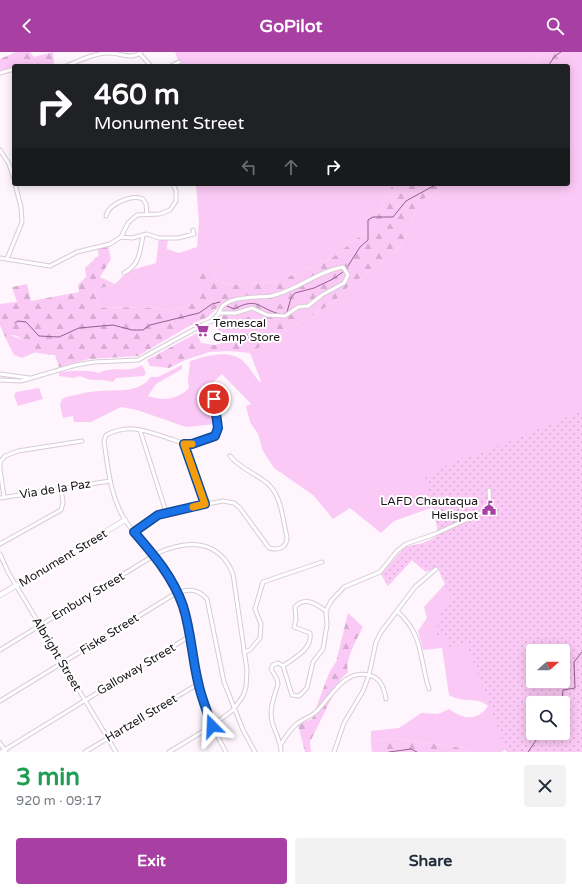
<!DOCTYPE html>
<meta charset="utf-8">
<style>
:root{--surface:#fff;--page:#f2f2f3;--text:#1f2937;--muted:#747a83;--accent:#a83fa2}
body{margin:0;font-family:"Varela Round",sans-serif;background:var(--page);color:var(--text);height:100vh;display:flex;flex-direction:column;font-size:15px;white-space:nowrap}
*{box-sizing:border-box;margin:0}
p{font-size:13px;color:var(--muted)}
.icon{flex:none;width:22px;height:22px;fill:none;stroke:currentColor;stroke-width:2;stroke-linecap:round;stroke-linejoin:round}
.map{position:relative;height:700px;overflow:hidden}
.side{display:flex;flex-direction:column;background:var(--surface);flex:1}
.side>*{flex:none}
.guide{position:absolute;left:12px;top:12px;width:558px;height:122px;border-radius:4px;box-shadow:0 2px 10px #0003;background:#202124;color:#fff;overflow:hidden}
.needle{width:26px;rotate:69deg}
.fabs{position:absolute;left:526px;top:592px;display:grid;gap:8px}
.fabs a{display:grid;place-items:center;width:44px;height:44px;border-radius:4px;background:var(--surface);box-shadow:0 2px 10px #0003;font-size:20px}
.pin{position:absolute;display:grid;place-items:center;width:34px;height:34px;color:#fff;margin:-17px;border:2px solid #fff;border-radius:50%;box-shadow:0 1px 4px #0007}
.me{position:absolute;width:44px;margin:-22px;rotate:339deg;stroke-linejoin:round;filter:drop-shadow(0 0 3px #0008)}
.turn{display:flex;align-items:center;gap:14px;height:84px;padding:0 16px;font-size:18px}
.turn .icon{width:52px;height:52px;stroke-width:2.5}
.turn b{display:block;font-size:28px;line-height:34px}
.lanes{display:flex;align-items:center;height:38px;padding:0 16px;background:#0003;justify-content:center;gap:20px;direction:ltr}
.lanes .off{opacity:.35}
.round{display:grid;place-items:center;flex:none;width:42px;height:42px;border-radius:4px;background:var(--page)}
.headline{display:flex;align-items:center;justify-content:space-between;height:68px;padding:0 16px}
h1{font-size:24px;font-weight:700;line-height:30px;color:#1e9e55}
.button{display:flex;gap:8px;margin-top:auto;padding:8px 16px}
.button a{flex:1;height:46px;border-radius:4px;background:var(--accent);color:#fff;font-size:16px;font-weight:700;line-height:46px;text-align:center}
.button a+a{background:var(--page);color:var(--text)}
header{display:flex;justify-content:space-between;align-items:center;height:52px;padding:0 16px;background:var(--accent);color:#fff;font-size:18px;font-weight:700}
.map>svg:first-child{display:block}
.grass{fill:#fbc9f5}
.forest{fill:url(#forest-firs);fill-rule:evenodd}
.park{fill:url(#park-dots);fill-rule:evenodd}
.lines{fill:none;stroke-linecap:round;stroke-linejoin:round}
.stream{stroke:#955e8f;stroke-width:1}
.street-casing{stroke:#d8cbd6;stroke-width:5}
.secondary-casing{stroke:#d8cbd6;stroke-width:6}
.street{stroke:#fff;stroke-width:3}
.secondary{stroke:#fff;stroke-width:4.5}
.route-casing{stroke:#114b97;stroke-width:10}
.route{stroke:#1a73e8;stroke-width:7}
.slow{stroke:#f59e0b;stroke-width:7}
.labels{text-anchor:middle;dominant-baseline:central;stroke-width:4;stroke-linejoin:round;paint-order:stroke}
.poi-label{font-size:12px;fill:#181417;stroke:#fff;text-anchor:start}
.street-label{font-size:12px;fill:#181417;stroke:#fff}
</style>
<header><svg class="icon" aria-label="back" viewBox="0 0 24 24"><path d="M15 5l-7 7 7 7"/></svg>GoPilot<svg class="icon" aria-label="search" viewBox="0 0 24 24"><circle cx="10" cy="10" r="6"/><path d="M15 15l6 6"/></svg></header>
<div class="map">
<svg width="582" height="700" viewBox="0 0 582 700">
<defs>
<pattern id="forest-firs" width="22" height="20" patternUnits="userSpaceOnUse"><rect width="22" height="20" fill="#fbc9f5"/><path d="M5 1l3.5 6h-7zM16 11l3.5 6h-7z" fill="#d6acd1"/></pattern>
<pattern id="park-dots" width="8" height="8" patternUnits="userSpaceOnUse"><rect width="8" height="8" fill="#fbc9f5"/><path d="M2 2h.1M6 6h.1" fill="none" stroke="#d6acd1" stroke-width="1.8" stroke-linecap="round"/></pattern>
</defs>
<rect width="100%" height="100%" fill="#fef6fc"/>
<g class="grass">
<path d="M175,0H545L529,14H180Z"/>
<path d="M578,0H582V588L563,599H533V651L521,687L502,700H472L463,696L392,686L371,689V679L399,676L421,661L438,662L449,657C463,667 477,670 488,654C477,644 464,652 449,643L442,596L423,598L418,579L427,566L424,555L445,532L437,515L426,520L412,508L388,534L381,522L405,495L424,491L442,481L465,434L431,456L394,469L381,481L350,456L333,467L313,443L274,416L263,399L258,382L250,370L246,354L251,352L222,322L212,331L215,339H212L215,372L186,375L137,358L121,355L91,370H74L73,364L63,366L60,353L62,347L66,345C77,343 89,339 100,339C120,337 137,342 151,325H158L182,313V317L156,332L148,344C163,349 177,348 189,336L188,329L190,309C207,304 226,297 242,308C249,314 254,324 260,330L261,329L250,301L334,250L347,236L401,195L419,150L447,132H568V14H567Z"/>
<path d="M196,132H393L372,175L333,205L276,230L232,233L217,229L210,213L199,219L200,242L187,254L173,259L142,255L99,256L94,238L115,232L128,219L156,211L159,186H168L167,197L179,201L197,195L199,170Z"/>
<path d="M251,259L254,260L239,272L224,270L231,264Z"/>
<path d="M10,283L26,289L36,300L22,306L14,303L5,285Z"/>
<path d="M142,313L146,321L144,324L116,326L113,330C98,326 94,331 80,324L73,326L59,324V321C68,318 90,318 99,321C113,313 129,322 142,313Z"/>
<path d="M39,336L43,347L18,354L14,343L16,340Z"/>
</g>
<g class="forest">
<path d="M16,0H30L34,5L53,0L54,14H14V17L0,21V7Z"/>
<path d="M545,0H578L567,14H529Z"/>
<path d="M393,132H447L419,150L401,195L347,236L334,250L250,301L231,299L209,300L185,308L169,316L150,314L147,308L197,281L201,291L215,293L225,290L216,273L221,268L223,261L218,255L208,265L196,270L138,304L89,307L59,315L55,303C49,302 39,302 35,300C25,294 21,278 5,285L0,273V252L17,250L12,235L27,232L31,249L79,240L78,233L86,225L85,216L99,203L97,195L108,193L111,207L100,225L115,232L94,238L99,256L142,255L173,259L187,254L199,242V219L204,213H210L217,229L232,233L276,230L333,205L372,175ZM251,259L254,260L239,272L224,270L231,264Z"/>
<path d="M348,561L363,575C357,587 345,607 348,620L341,627L310,690L311,700H305L298,673L312,667L329,621L336,610Z"/>
<path d="M392,686L463,696L472,700H372L371,689Z"/>
</g>
<path class="park" d="M582,359V700H507L467,592L450,595L445,585L433,582L440,571L438,562L451,548L438,513L426,520L412,508L388,534L381,522L405,495L424,491L439,484L425,426L456,408L479,402ZM533,599H563V629H533ZM533,651H563V681H533Z"/>
<g class="lines">
<g class="stream">
<path d="M548,14L555,4L561,0"/>
<path d="M348,214L360,195L368,188V168L373,165H393L406,149L437,132"/>
<path d="M227,254L234,257C259,244 258,257 280,262"/>
<path d="M283,263L287,260L291,246L295,241L314,236L333,227L343,220"/>
<path d="M15,271L18,269L26,270L39,284L59,285L79,276L113,273L132,278H143L150,273L199,261L212,252L220,250"/>
<path d="M562,651L563,638L575,636L574,610L582,600"/>
<path d="M389,700L411,697L417,700"/>
<path d="M528,700L541,681"/>
</g>
<defs>
<g id="street">
<path d="M140,2L151,14"/>
<path d="M66,14C79,9 94,1 108,1C119,0 132,9 141,0"/>
<path d="M171,14L179,10"/>
<path d="M0,21L14,17"/>
<path d="M0,98L9,112L14,127"/>
<path d="M106,164C108,152 132,142 143,147L146,152L147,162"/>
<path d="M121,185L132,186L147,182L159,186H178L194,182L193,178"/>
<path d="M0,206L50,214L77,200L110,192L121,185L128,171L137,163L160,162L170,158L176,149V139L173,132"/>
<path d="M7,207L22,170L21,155L15,132"/>
<path d="M343,215L348,223L344,231L322,243L308,254L298,255L285,264L267,263L252,256L236,261H219C222,243 257,246 271,244C296,239 318,219 343,215Z"/>
<path d="M124,221C140,213 140,199 143,183"/>
<path d="M0,322L29,326"/>
<path d="M0,328L21,329L76,313L94,310L138,308L204,272L212,269L219,261"/>
<path d="M214,347L218,376L215,384C208,387 200,391 192,392C186,393 180,390 174,388C148,380 132,370 106,383L104,389C108,416 110,444 125,468C133,481 144,491 154,503C166,517 176,535 182,553C192,577 192,604 198,630C202,654 214,679 226,700"/>
<path d="M140,378L166,460"/>
<path d="M184,391L205,452"/>
<path d="M4,445L0,417V410L5,404L18,399L82,389"/>
<path d="M0,446L110,429"/>
<path d="M134,480L151,467L166,460L223,449L234,451L240,456L269,496C279,499 287,495 287,485C282,465 282,440 263,428C252,420 240,416 230,404"/>
<path d="M0,492L61,458L63,451L61,435"/>
<path d="M0,502L8,520L116,700"/>
<path d="M397,559C424,583 419,606 429,637"/>
<path d="M0,598L158,501C189,487 219,488 233,522L247,618L246,635L243,644L233,658L212,674L169,700"/>
<path d="M244,600L250,598L260,586L261,572L255,557L263,530L322,510"/>
<path d="M283,614C294,606 313,597 310,581L294,575L296,567L295,555C305,544 317,552 326,559"/>
<path d="M0,649L173,543C187,536 197,536 207,547L224,630L243,678L255,700"/>
<path d="M0,691L6,700"/>
<path d="M281,692C286,684 291,676 298,671C305,666 311,665 317,659C332,644 344,617 369,623C381,626 384,636 386,647"/>
<path d="M1,700L190,584"/>
<path d="M85,700L198,632"/>
<path d="M281,700C281,690 276,682 273,673C268,659 274,645 278,632L277,627L271,617L273,613L278,611L283,614L292,643L299,644L307,636L313,610L323,597L327,573L326,559L331,549L344,535L380,520L397,499L406,492L435,482L483,460L490,454L489,438"/>
<path d="M334,700L344,671L363,639L369,623L376,590L381,580L415,535L436,517"/>
</g>
<path id="secondary" d="M0,543L125,468"/>
</defs>
<use href="#street" class="street-casing"/>
<use href="#secondary" class="secondary-casing"/>
<use href="#street" class="street"/>
<use href="#secondary" class="secondary"/>
</g>
<g class="lines">
<defs>
<path id="route" d="M212,674C207,659 201,645 198,630C192,605 191,579 183,554C173,525 154,503 134,480L158,463L205,452L184,392H192L215,384L218,376L214,347"/>
</defs>
<use href="#route" class="route-casing"/>
<use href="#route" class="route"/>
<path class="slow" d="M192,392H184L205,452L193,455"/>
</g>
<defs>
<symbol id="supermarket-bare" viewBox="-9 -9 18 18"><path d="M-6-5.5h2.5l.6 2H6L4.5 2H-2.5L-4.4-4H-6ZM-1.5 3.2a1.3 1.3 0 1 0 .1 0ZM3 3.2a1.3 1.3 0 1 0 .1 0Z" fill="#a83fa2" stroke="#fff" stroke-width="2.5" paint-order="stroke"/></symbol>
<symbol id="civic-bare" viewBox="-9 -9 18 18"><path d="M-.6-6.5H3V-4.5H.6V-3L4-1V1h2V6H-6V1h2V-1L-.6-3ZM-1.2 2.5V6h2.4V2.5Z" fill="#a83fa2" stroke="#fff" stroke-width="2.5" paint-order="stroke"/></symbol>
</defs>
<g fill-rule="evenodd">
<use href="#supermarket-bare" x="192" y="268" width="20" height="20"/>
<use href="#civic-bare" x="479" y="446" width="20" height="20"/>
</g>
<g class="labels">
<g class="poi-label">
<text x="213" y="271">Temescal<tspan x="213" dy="14">Camp Store</tspan></text>
<text x="478" y="449" text-anchor="end">LAFD Chautaqua<tspan x="478" dy="14">Helispot</tspan></text>
</g>
<g class="street-label">
<text transform="translate(55 437) rotate(-9)">Via de la Paz</text>
<text transform="translate(63 506) rotate(-31)">Monument Street</text>
<text transform="translate(88 544) rotate(-31)">Embury Street</text>
<text transform="translate(109 582) rotate(-32)">Fiske Street</text>
<text transform="translate(57 602) rotate(59)">Albright Street</text>
<text transform="translate(136 617) rotate(-31)">Galloway Street</text>
<text transform="translate(141 666) rotate(-31)">Hartzell Street</text>
</g>
</g>
</svg>
<div class="fabs">
<a><svg class="needle" viewBox="-14 -14 28 28"><path d="M0-13l5 13h-10z" fill="#e53935"/><path d="M0 13l5-13h-10z" fill="#747a83"/></svg></a>
<a><svg class="icon" aria-label="search" viewBox="0 0 24 24"><circle cx="10" cy="10" r="6"/><path d="M15 15l6 6"/></svg></a>
</div>
<div class="pin" style="left:214px;top:347px;background:#d93025"><svg class="icon" aria-label="arrive" viewBox="0 0 24 24"><path d="M6 21V4h12l-3 4 3 4H6"/></svg></div>
<svg class="me" style="left:212px;top:674px" viewBox="-20 -20 40 40"><path d="M0-17L14 15 0 8-14 15z" fill="#1a73e8" stroke="#fff" stroke-width="4"/></svg>
<div class="guide">
<div class="turn"><svg class="icon" aria-label="right" viewBox="0 0 24 24"><path d="M7 20v-9h11M14 6l5 5-5 5"/></svg><div><b>460 m</b>Monument Street</div></div>
<div class="lanes"><svg class="icon off" aria-label="left" viewBox="0 0 24 24"><path d="M17 20v-9H6M10 6l-5 5 5 5"/></svg><svg class="icon off" aria-label="ahead" viewBox="0 0 24 24"><path d="M12 20V5M6 11l6-6 6 6"/></svg><svg class="icon" aria-label="right" viewBox="0 0 24 24"><path d="M7 20v-9h11M14 6l5 5-5 5"/></svg></div>
</div>
</div>
<section class="side">
<div class="headline"><div><h1>3 min</h1><p>920 m · 09:17</p></div><a class="round"><svg class="icon" aria-label="close" viewBox="0 0 24 24"><path d="M6 6l12 12M18 6L6 18"/></svg></a></div>
<div class="button"><a>Exit</a><a>Share</a></div>
</section>
